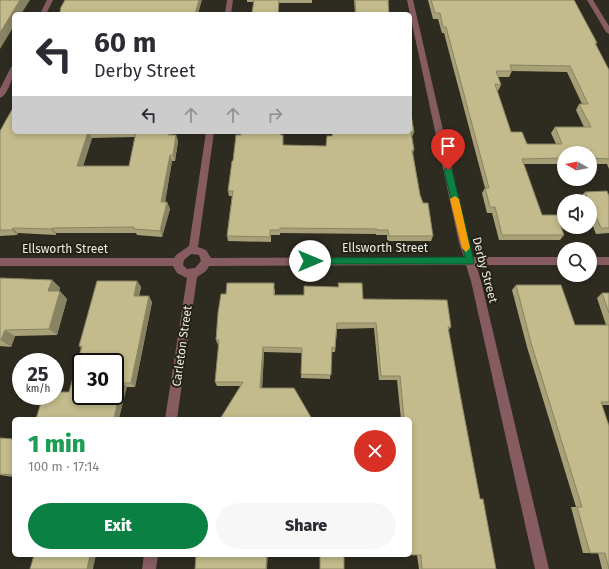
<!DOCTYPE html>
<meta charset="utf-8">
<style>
:root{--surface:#fff;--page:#f7f7f7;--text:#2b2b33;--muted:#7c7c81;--accent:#0b8043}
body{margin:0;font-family:"Fira Sans",sans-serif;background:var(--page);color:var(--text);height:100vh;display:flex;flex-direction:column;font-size:15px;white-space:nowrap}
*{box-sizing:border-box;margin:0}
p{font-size:13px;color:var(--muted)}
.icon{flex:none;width:22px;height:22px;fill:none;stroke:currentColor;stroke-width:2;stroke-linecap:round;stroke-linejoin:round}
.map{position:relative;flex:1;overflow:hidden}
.drawer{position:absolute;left:12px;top:417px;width:400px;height:140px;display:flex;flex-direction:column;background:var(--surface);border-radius:6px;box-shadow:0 2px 6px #0003}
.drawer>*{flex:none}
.guide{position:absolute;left:12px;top:12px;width:400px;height:122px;border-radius:6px;box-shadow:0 2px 6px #0003;background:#fff;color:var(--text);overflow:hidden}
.needle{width:26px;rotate:279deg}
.fabs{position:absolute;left:557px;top:146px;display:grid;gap:8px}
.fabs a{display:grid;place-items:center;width:40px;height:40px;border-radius:50%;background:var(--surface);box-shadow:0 2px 6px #0003;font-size:20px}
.speed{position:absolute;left:12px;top:353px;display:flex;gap:8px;font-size:20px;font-weight:700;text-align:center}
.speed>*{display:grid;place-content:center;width:52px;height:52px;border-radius:50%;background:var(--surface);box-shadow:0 2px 6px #0003;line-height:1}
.speed small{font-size:10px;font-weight:400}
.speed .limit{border:2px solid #111;border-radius:6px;background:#fff;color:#111}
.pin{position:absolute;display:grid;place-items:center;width:34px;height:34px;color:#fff;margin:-41px -17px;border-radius:50% 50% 50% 0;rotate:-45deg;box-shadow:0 0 4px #0007}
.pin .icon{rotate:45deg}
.me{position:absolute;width:44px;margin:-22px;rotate:90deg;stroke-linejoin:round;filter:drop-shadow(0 0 3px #0008)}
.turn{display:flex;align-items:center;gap:14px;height:84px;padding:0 16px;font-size:18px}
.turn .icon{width:52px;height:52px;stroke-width:2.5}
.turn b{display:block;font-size:28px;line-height:34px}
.lanes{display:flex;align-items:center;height:38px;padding:0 16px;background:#0003;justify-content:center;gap:20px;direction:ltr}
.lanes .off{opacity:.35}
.round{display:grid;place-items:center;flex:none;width:42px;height:42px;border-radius:21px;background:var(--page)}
.summary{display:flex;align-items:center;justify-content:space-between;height:68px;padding:0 16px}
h1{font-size:24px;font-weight:800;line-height:30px;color:#1e9e55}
.cta{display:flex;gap:8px;margin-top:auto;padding:8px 16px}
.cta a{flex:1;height:46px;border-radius:24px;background:var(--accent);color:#fff;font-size:16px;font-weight:800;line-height:46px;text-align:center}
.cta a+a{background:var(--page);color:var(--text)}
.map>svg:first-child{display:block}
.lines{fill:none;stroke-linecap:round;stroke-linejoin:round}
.minor{fill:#865c62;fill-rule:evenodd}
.wall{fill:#a8a178;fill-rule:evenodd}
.shaded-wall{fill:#888362}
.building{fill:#c3bb8c;stroke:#888362;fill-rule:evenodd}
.route{fill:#0b8043;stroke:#07532c}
.slow{fill:#f59e0b}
.labels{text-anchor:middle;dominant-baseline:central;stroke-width:4;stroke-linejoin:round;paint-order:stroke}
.street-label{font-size:12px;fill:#ebeae3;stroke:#242216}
</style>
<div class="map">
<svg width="609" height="569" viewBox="0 0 609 569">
<rect width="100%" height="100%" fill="#2e2b20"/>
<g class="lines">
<g class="minor">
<path d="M47,0H53L46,14H40Z"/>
<path d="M227,0H233L231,14H225Z"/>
<path d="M407,0H413L469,243L473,257H564V265H476L481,281L549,569H535L471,281L466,265L209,266L206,271L197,277L177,419H165L187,278L177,273L173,266H0V258H174L176,255L189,246L206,132H214L198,247L206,250L211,258L464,257L459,243ZM191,254L199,255L201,261L195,268L187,269L183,265L184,260Z"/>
<path d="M587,0H593L609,26V34L606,32Z"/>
<path d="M11,67H14C14,75 8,95 0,98V89Z"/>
<rect x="590" y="257" width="19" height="8"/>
<path d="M144,555H158L156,569H142Z"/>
</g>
</g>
<g class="wall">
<path d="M247,0H312V3H279L278,14H252L254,2H247Z"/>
<path d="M354,0H389V1H388L389,14H355Z"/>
<path d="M428,0H574L597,43L596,45L609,70V169L607,164H590V153H564V164H524L542,215L564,235L560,240H499L492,213H487L482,193L485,188L444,33H442L438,19H433ZM512,71L567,72L582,104H579L576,110L584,127H555L551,133L556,144H527L511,132L497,91H498L501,85L498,77H509Z"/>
<path d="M410,109L414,132L412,137L414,150L413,153L420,195L433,236L431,241H387V235H376V234L280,233V235H271V242L228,241L227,236L232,196H229L228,191L233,161L241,132H281V135H283V145L326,146L332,136L410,132Z"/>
<path d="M0,131L14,132H172V135H176L178,141L175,161H172L165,202H167L170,209L162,237L137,235L136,233H56V235L18,233L17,235L0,236ZM135,137L129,166H83L92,138Z"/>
<path d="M585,192L609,196V233L596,234L590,219V201H582L580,197Z"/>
<path d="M0,278L52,280L60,288L59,291L67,299L57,335L15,336L11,347L0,346Z"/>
<path d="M137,281L141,287L139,296L152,302L135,387H127L69,392L81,348L79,346Z"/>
<path d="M338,283L363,299L451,327L448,331L480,499L496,569H419L417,555L410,419H401L397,380H379L374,328L337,329L335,352H332L330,379L301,378L302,353L264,352L262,388L312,419L240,386H217L215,382L219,345H218L216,340L226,294L275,289V295H304L338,287Z"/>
<path d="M516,285L575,325H606L597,298L602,293H609V405H602L609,569H602L598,553H583L571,507H576L527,347L512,290Z"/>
<path d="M0,438L14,439V477L0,475Z"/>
</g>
<g class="shaded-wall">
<path d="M20,0H30L21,14H14V26L0,49V33Z"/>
<path d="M199,0H202L198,14H195Z"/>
<path d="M88,132L92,138L81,173L77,166Z"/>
<path d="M169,132H172L170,141L168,135Z"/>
<path d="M176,135L178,141L175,161L173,155Z"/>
<path d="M170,155L172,161L164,208L161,202Z"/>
<path d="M167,202L170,209L162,237L160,231Z"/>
<path d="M13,228L18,233L17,235L12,230Z"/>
<path d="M52,228L56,233V235L51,229Z"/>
<path d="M52,280L60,288L56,299L48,291Z"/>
<path d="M137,281L141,287L138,302L134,296Z"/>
<path d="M60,291L67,299L57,335L49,329Z"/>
<path d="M149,296L152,302L135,387L131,383Z"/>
<path d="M5,330L15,336L11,347L1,340Z"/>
<path d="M263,347L264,352L262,392L260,388Z"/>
<path d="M122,383L127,387L119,419H114Z"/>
<path d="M90,555H96L93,569H87Z"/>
<path d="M267,555H268L267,569H266Z"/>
</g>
<g class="building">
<path d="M0,0H20L0,33Z"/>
<path d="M65,0H199L195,14H59L61,9H60Z"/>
<path d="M254,0H279L278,14H254V13H252Z"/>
<path d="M355,0H388L389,14H356Z"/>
<path d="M431,0H574L597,43H595L609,70V159L590,158V153H564V158L522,159L542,215H557L564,235H502L495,207H490L485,188H489L446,27H443L440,13H435ZM510,65L570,66L588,104H579L591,127H555L562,144H527L522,132H511L495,84L501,85L496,71H512Z"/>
<path d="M14,106V132H88L77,166H129L136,132H169L168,135H176L173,155H170L161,202H167L160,231L134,229V227L52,228L51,229L13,228L12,230H0V131Z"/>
<path d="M410,109L414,132H411L414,150H412L420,195L423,203H428L433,236H389L388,230H377V229L280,228V230H270V237L227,236L233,191H228L232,161H233L236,135H241V132H281L280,135H283V145L326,146L327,136H332L333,132H410Z"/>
<path d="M607,191L609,196V228H601L590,203V201H589L585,192Z"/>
<path d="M0,278L52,280L48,291H60L49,329L5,330L1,340H0Z"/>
<path d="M97,281H137L134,296H149L131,383H122L114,419H36L43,396H55V392H69L82,346H79ZM81,362H115V396H81Z"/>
<path d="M227,283H274V295H304V286L339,287L338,283H362L363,299L447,300L451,327H448L460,394L480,499H483L496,569H422L421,555H410V419H404L400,376H381L376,323H337L335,348L332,347L331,375L301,374L302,348L263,347L260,388H294L312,419H220L243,382H215L219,340H216L218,313L221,294H226Z"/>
<path d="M516,285H561L575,325H609V402H601L609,426V569L605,553H590L577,507H582L531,343Z"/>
<path d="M602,293H609V313Z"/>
<path d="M0,438L14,439V475L0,474Z"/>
<path d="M34,555H90L87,569H30Z"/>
<path d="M196,555H267L266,569H195Z"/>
<rect x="320" y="555" width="24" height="14"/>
</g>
<path class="route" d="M448,167L452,170L474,261L473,264H306L305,261L310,258L465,257L444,170Z"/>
<path class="slow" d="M455,196L459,199L470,248L466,252L462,248L450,199Z"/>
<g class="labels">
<g class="street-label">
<text x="385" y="248">Ellsworth Street</text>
<text x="65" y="249">Ellsworth Street</text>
<text transform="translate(485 270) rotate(75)">Derby Street</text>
<text transform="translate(182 346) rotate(-82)">Carleton Street</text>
</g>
</g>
</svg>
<div class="fabs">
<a><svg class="needle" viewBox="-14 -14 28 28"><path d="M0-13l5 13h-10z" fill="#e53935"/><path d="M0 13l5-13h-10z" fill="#7c7c81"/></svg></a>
<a><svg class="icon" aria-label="sound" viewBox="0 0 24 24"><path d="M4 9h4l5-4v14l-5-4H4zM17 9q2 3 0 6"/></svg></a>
<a><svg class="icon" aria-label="search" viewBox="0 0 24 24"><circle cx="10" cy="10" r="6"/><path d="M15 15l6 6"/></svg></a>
</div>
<div class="speed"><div>25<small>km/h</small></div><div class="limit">30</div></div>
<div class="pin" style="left:448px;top:170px;background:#d93025"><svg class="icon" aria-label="arrive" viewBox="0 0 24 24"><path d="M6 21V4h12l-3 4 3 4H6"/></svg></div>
<svg class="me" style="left:310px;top:261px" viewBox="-20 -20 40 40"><circle r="19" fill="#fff"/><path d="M0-13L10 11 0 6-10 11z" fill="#0b8043"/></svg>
<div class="guide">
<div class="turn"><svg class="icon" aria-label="left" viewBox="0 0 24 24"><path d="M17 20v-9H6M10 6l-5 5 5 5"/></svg><div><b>60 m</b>Derby Street</div></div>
<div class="lanes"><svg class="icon" aria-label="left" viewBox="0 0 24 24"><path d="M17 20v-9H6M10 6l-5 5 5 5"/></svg><svg class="icon off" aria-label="ahead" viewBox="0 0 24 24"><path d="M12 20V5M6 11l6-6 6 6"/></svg><svg class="icon off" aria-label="ahead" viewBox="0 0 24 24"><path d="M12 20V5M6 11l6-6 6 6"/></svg><svg class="icon off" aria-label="right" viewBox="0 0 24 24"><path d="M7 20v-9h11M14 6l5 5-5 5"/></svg></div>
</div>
<section class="drawer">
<div class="summary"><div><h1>1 min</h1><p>100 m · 17:14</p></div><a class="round" style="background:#d93025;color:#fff"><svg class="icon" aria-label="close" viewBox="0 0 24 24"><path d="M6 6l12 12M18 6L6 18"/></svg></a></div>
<div class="cta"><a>Exit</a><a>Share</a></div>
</section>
</div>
